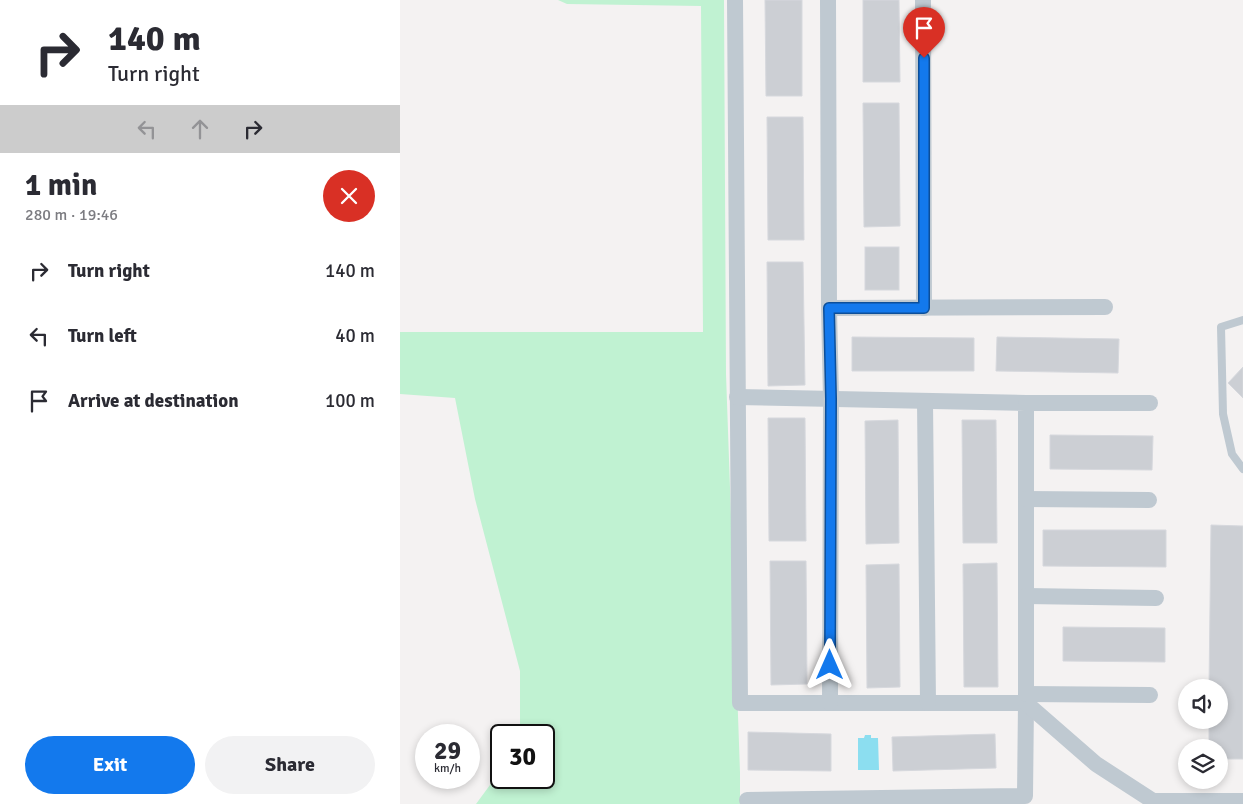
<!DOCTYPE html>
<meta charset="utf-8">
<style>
:root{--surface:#fff;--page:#f2f2f3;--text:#2b2b33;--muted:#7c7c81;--accent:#1379ed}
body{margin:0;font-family:Signika,sans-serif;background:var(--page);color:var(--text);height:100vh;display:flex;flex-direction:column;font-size:19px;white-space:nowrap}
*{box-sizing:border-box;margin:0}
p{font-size:16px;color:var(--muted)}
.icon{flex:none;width:28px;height:28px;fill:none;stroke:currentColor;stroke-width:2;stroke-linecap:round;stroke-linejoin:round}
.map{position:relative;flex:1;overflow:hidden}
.drawer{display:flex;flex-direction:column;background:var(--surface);width:400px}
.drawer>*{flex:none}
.banner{background:#fff;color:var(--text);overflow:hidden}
.fabs{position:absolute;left:778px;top:679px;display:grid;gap:10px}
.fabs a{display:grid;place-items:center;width:50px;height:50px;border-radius:50%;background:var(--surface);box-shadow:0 2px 8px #0003;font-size:25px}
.speed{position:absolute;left:15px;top:724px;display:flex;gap:10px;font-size:25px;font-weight:700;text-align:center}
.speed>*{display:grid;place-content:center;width:65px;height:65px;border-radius:50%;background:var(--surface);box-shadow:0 2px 8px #0003;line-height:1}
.speed small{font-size:12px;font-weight:400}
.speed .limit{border:2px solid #111;border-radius:8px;background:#fff;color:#111}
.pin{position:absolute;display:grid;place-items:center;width:42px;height:42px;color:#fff;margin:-51px -21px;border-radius:50% 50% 50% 0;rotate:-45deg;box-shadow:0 0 5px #0007}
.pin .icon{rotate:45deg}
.me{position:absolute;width:55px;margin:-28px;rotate:0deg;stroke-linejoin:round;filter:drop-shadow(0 0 4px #0008)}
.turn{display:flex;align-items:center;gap:18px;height:105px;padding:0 25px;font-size:22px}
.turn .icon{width:65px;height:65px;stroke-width:2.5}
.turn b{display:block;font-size:35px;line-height:42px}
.lanes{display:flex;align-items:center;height:48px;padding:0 25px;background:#0003;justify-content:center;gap:25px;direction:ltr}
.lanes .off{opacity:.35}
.round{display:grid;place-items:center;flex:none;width:52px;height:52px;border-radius:26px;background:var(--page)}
.overview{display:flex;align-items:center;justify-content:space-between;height:85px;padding:0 25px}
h1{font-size:30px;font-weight:700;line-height:38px}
.button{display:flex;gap:10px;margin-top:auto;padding:10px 25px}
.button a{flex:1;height:58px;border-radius:30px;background:var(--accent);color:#fff;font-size:20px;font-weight:700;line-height:58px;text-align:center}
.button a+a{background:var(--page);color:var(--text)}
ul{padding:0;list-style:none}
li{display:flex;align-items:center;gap:15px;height:65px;padding:0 25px}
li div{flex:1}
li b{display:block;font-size:19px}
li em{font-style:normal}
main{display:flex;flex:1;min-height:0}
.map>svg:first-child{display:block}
.green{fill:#c0f2d2}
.water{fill:#8cdef0}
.building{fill:#cccfd4;stroke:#d6d8dd}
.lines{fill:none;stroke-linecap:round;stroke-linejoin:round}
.service{stroke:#bfc9d1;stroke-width:8}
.minor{stroke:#bfc9d1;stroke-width:16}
.route-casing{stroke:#0c4f9a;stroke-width:12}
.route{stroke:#1379ed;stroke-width:9}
</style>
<main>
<section class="drawer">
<div class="banner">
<div class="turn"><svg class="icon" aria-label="right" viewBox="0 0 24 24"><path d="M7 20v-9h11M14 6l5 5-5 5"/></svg><div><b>140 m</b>Turn right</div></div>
<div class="lanes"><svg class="icon off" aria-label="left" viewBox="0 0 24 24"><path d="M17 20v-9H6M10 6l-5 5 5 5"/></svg><svg class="icon off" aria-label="ahead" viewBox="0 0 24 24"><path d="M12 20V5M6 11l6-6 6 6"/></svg><svg class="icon" aria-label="right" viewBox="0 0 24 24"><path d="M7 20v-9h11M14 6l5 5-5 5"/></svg></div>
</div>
<div class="overview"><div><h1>1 min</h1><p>280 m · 19:46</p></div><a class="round" style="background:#d93025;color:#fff"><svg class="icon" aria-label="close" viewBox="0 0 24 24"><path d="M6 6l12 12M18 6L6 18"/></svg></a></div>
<ul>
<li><svg class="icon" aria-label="right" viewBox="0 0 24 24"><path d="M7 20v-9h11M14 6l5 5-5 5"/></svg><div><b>Turn right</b></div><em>140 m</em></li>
<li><svg class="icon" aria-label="left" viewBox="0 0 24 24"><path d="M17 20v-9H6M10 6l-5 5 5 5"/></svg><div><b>Turn left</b></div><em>40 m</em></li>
<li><svg class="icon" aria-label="arrive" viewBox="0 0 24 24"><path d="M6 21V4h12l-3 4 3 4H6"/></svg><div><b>Arrive at destination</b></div><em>100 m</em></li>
</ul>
<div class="button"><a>Exit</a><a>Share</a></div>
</section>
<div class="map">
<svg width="843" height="804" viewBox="0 0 843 804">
<rect width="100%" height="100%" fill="#f4f2f2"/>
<path class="green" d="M158,0H324L326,374L340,772V804H76L101,770V778H144V735H120V671L75,499L55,398L0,394V332H303L301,6L167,4Z"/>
<path class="water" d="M465,735H471V738H478L479,770H458V738H464Z"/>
<g class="building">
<path d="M365,0H402V96H366Z"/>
<path d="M463,0H499L500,82H463Z"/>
<path d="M463,103H499L500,226L464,227Z"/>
<path d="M367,117H403L404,240H368Z"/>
<rect x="465" y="247" width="34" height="43"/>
<path d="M367,262H403L405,385L368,386Z"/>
<path d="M452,337L574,338V371H452Z"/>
<path d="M597,337L719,339L718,373L596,371Z"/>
<path d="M843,367V398L828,383Z"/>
<path d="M368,418H405L406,541H369Z"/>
<path d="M498,420L499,543L466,544L465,421Z"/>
<path d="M562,420H596L597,543H563Z"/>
<path d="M650,435L753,436L752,470L650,469Z"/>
<path d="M811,525L843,526V759H819V748H809V720H819V688H809Z"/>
<path d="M643,530H766V567L643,566Z"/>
<path d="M370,561H406L407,684L371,685Z"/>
<path d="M597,563L598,687H564L563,564Z"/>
<path d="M499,564L500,687L467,688L466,565Z"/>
<path d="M663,627L765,628V662L663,661Z"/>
<path d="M348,732L431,734V771L348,770Z"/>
<path d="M595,734L596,768L493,771L492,737Z"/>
</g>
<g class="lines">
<path class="service" d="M843,320L821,327L823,414L832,454L843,469"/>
<g class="minor">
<path d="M335,0L340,703H626L625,796L347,800"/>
<path d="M428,0L429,308L431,399L430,703"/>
<path d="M523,0L524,308"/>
<path d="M429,308L705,307"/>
<path d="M337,397L626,403V703L696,764L753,801H843"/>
<path d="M525,401L528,703"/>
<path d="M626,403H750"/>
<path d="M626,499L749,500"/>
<path d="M626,596L756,598"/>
<path d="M626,694L750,695"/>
</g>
</g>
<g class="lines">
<defs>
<path id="route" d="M430,665L431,399L429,308H524V58"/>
</defs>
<use href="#route" class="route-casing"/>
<use href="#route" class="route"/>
</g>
</svg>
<div class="fabs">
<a><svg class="icon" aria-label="sound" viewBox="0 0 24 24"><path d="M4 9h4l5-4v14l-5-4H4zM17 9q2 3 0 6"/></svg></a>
<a><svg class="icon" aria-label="layers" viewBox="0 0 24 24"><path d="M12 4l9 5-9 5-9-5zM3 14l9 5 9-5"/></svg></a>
</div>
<div class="speed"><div>29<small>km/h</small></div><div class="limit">30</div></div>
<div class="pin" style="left:524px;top:58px;background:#d93025"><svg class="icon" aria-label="arrive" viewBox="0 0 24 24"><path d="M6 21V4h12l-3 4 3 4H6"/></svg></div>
<svg class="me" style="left:430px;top:665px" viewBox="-20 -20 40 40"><path d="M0-17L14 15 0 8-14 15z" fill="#1379ed" stroke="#fff" stroke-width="4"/></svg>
</div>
</main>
